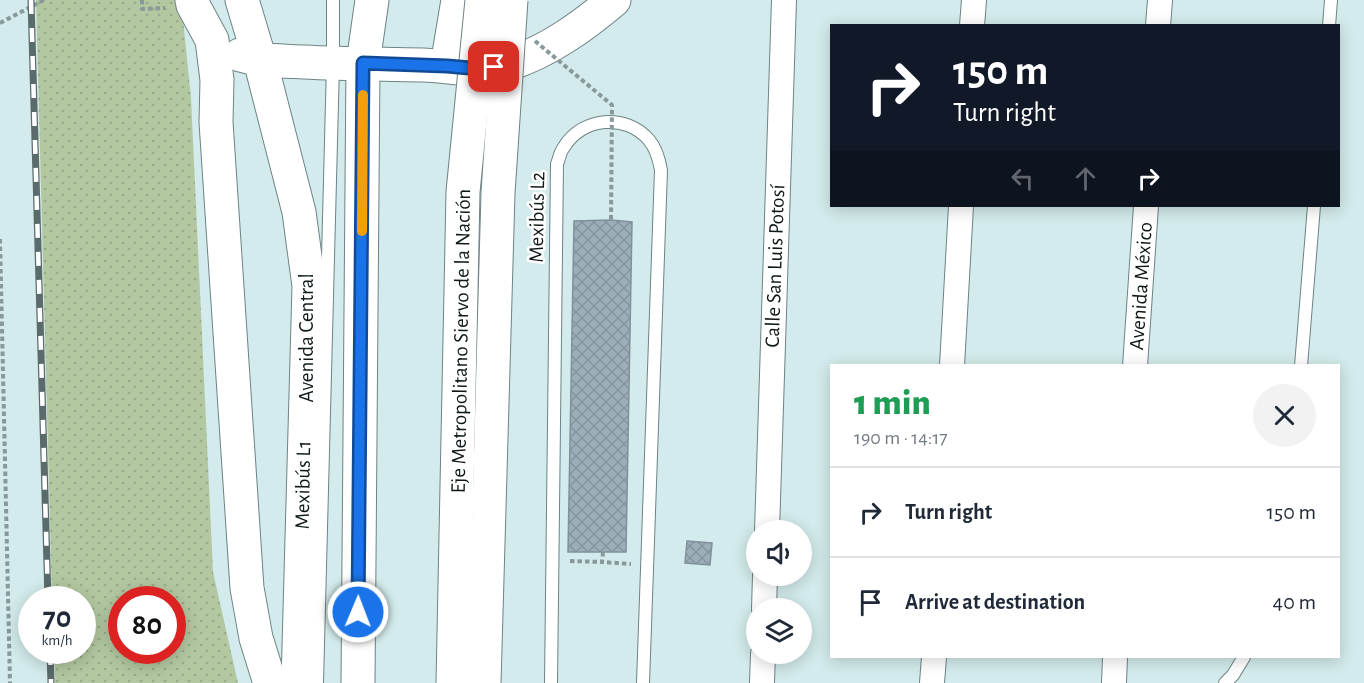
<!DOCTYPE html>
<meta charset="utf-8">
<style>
:root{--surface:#fff;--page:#f2f2f3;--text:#1f2937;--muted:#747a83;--line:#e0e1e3}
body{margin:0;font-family:"Alegreya Sans",sans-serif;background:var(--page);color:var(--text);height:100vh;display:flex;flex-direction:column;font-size:22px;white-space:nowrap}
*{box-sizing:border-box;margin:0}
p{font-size:20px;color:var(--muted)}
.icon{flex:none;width:33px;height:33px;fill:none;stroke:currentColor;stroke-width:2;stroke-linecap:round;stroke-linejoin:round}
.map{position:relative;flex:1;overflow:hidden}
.drawer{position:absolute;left:830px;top:364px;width:510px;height:294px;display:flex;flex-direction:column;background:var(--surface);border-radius:0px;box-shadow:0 3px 15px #0003}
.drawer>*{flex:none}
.top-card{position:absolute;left:830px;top:24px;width:510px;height:183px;border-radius:0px;box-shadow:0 3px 15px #0003;background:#111827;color:#fff;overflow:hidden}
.tools{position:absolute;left:746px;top:520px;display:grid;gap:12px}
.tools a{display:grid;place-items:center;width:66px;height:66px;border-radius:50%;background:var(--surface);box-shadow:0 3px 15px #0003;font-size:30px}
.speed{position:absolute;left:18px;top:586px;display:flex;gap:12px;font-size:30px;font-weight:700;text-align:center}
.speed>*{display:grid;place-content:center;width:78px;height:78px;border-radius:50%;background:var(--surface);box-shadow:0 3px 15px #0003;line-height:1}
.speed small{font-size:15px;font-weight:400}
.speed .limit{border:9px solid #d22;background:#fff;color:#111}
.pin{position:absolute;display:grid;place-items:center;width:51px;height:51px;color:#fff;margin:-26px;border-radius:12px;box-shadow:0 3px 9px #0006}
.me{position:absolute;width:66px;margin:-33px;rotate:1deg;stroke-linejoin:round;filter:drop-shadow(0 0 4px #0008)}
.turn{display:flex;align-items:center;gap:21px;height:126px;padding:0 24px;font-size:27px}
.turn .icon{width:78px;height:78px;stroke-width:2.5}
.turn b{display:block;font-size:42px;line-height:51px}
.lanes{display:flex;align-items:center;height:57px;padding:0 24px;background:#0003;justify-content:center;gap:30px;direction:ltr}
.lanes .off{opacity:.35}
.round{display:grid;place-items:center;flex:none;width:63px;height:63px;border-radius:32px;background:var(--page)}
.headline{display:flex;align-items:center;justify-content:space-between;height:102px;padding:0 24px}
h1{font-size:36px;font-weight:800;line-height:45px;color:#1e9e55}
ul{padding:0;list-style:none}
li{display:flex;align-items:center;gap:18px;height:90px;padding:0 24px;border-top:2px solid var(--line)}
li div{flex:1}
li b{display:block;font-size:22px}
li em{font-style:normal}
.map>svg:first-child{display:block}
.grass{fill:url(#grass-dots);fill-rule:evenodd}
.building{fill:url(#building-cross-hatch);stroke:#7f919b;stroke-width:1.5}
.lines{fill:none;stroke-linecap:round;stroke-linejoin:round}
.service-casing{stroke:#6d8384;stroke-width:14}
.minor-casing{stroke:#6d8384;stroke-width:26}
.secondary-casing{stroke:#6d8384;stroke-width:35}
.trunk-casing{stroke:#6d8384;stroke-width:35}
.path{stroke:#87999a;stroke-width:4;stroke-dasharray:4.5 3;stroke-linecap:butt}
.service{stroke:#fff;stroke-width:12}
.minor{stroke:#fff;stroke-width:24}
.secondary{stroke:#fff;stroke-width:33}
.trunk{stroke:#fff;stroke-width:33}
.rail-casing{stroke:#5b6a6a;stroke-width:7}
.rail{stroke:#fff;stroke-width:4.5;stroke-dasharray:14;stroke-linecap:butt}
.motorway-bridge-casing{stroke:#6d8384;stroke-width:35;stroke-linecap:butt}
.path-bridge{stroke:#87999a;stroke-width:4;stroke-dasharray:4.5 3;stroke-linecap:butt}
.motorway-bridge{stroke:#fff;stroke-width:33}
.route-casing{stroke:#114b97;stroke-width:15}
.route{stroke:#1a73e8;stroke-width:10}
.slow{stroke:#f59e0b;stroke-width:10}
.labels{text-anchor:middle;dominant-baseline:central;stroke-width:5;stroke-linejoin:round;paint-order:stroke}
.street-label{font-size:21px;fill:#0f1818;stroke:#fff}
</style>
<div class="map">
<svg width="1364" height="683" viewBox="0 0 1364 683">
<defs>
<pattern id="grass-dots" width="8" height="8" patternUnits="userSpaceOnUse" patternTransform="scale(1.5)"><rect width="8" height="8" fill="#b3c8a1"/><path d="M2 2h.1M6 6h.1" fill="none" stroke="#99ab8a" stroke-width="1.8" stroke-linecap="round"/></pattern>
<pattern id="building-cross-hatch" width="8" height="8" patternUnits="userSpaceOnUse" patternTransform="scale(1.5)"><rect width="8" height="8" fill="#9caeb9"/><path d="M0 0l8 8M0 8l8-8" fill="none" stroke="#85959e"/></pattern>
</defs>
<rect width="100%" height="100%" fill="#d3ebec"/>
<path class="grass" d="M36,0H181L191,98L213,572L238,683H55L54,651H82V600H52ZM122,600H172V651H122Z"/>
<g class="building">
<path d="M611,220L632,222L626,552H568L574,221Z"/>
<path d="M687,541L712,543L710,565L685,563Z"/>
</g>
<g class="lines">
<defs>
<g id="service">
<path d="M1329,26L1331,0"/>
<path d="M1301,366L1314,206"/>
<path d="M317,683L333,64V0"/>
<path d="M551,683L557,164C559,159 560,152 564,147C582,117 626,113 649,140C656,148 659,159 661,170L643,683"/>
<path d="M1225,683L1233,675L1244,657"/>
</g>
<g id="minor">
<path d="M972,26L974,0"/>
<path d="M1158,26L1160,0"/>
<path d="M952,366L961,206"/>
<path d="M1135,366L1146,206"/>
<path d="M767,531L784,0"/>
<path d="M764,609L765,576"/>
<path d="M762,683L763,654"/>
<path d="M932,683L934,657"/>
<path d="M1114,683L1115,657"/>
</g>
<path id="secondary" d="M447,66L458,0"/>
<g id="trunk">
<path d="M192,0L193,5L212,40L217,80L216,122L247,588L256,638L270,683"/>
<path d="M242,0L260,60L299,212L309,286L298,683"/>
<path d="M240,55C261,61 282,61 304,62C343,64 383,64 423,65C451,66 482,74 509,64C549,51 583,26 614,0"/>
<path d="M358,683L363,63L372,0"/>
</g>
</defs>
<use href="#service" class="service-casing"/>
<use href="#minor" class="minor-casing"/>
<use href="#secondary" class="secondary-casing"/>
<use href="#trunk" class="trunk-casing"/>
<g class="path">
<path d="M142,0V9L165,8"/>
<path d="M0,23L44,0"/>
<path d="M0,239L10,683"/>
<path d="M603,552L602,562L631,564"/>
<path d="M570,561L602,562"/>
</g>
<use href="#service" class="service"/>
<use href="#minor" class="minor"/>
<use href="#secondary" class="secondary"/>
<use href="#trunk" class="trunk"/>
<defs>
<g id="rail">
<path d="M31,0L48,600"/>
<path d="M50,651L51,683"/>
</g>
</defs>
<use href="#rail" class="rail-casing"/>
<use href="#rail" class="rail"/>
<defs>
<g id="motorway-bridge">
<path d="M453,683L463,192L482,0"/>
<path d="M484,683L498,193L511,0"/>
</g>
</defs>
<use href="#motorway-bridge" class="motorway-bridge-casing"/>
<path class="path-bridge" d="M535,41L612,105L611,220"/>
<use href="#motorway-bridge" class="motorway-bridge"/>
</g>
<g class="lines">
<defs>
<path id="route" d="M358,612L363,63L447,66L481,69L494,67"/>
</defs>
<use href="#route" class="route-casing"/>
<use href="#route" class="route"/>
<path class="slow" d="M362,231L363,95"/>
</g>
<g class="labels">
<g class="street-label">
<text transform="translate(537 217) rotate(-89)">Mexibús L2</text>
<text transform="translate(775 266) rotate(-88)">Calle San Luis Potosí</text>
<text transform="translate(1141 286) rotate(-86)">Avenida México</text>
<text transform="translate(306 338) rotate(-90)">Avenida Central</text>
<text transform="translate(461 341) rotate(-89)">Eje Metropolitano Siervo de la Nación</text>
<text transform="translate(303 485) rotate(-89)">Mexibús L1</text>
</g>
</g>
</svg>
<div class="tools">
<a><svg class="icon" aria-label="sound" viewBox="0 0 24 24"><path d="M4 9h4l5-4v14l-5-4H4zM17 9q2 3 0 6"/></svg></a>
<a><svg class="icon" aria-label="layers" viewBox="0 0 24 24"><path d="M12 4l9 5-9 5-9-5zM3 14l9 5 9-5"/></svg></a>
</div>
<div class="speed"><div>70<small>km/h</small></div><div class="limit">80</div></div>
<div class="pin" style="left:494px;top:67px;background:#d93025"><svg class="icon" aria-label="arrive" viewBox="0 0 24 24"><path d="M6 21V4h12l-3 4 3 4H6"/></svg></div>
<svg class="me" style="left:358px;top:612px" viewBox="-20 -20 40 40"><circle r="17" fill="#1a73e8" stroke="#fff" stroke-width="3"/><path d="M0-11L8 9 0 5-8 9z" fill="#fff"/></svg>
<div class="top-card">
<div class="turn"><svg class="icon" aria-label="right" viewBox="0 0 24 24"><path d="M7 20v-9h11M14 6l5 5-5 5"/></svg><div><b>150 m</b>Turn right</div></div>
<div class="lanes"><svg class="icon off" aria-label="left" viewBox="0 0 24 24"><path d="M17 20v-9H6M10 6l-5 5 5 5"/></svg><svg class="icon off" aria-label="ahead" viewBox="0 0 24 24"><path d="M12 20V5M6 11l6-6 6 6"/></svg><svg class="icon" aria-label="right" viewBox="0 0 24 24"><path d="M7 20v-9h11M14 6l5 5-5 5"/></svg></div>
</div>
<section class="drawer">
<div class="headline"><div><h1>1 min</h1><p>190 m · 14:17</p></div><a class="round"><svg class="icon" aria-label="close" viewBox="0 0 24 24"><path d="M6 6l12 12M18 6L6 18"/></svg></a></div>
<ul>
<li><svg class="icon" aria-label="right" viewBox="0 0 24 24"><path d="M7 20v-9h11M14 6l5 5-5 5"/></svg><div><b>Turn right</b></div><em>150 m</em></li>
<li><svg class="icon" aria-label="arrive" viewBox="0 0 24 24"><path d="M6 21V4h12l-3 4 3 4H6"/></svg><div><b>Arrive at destination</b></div><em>40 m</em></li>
</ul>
</section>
</div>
